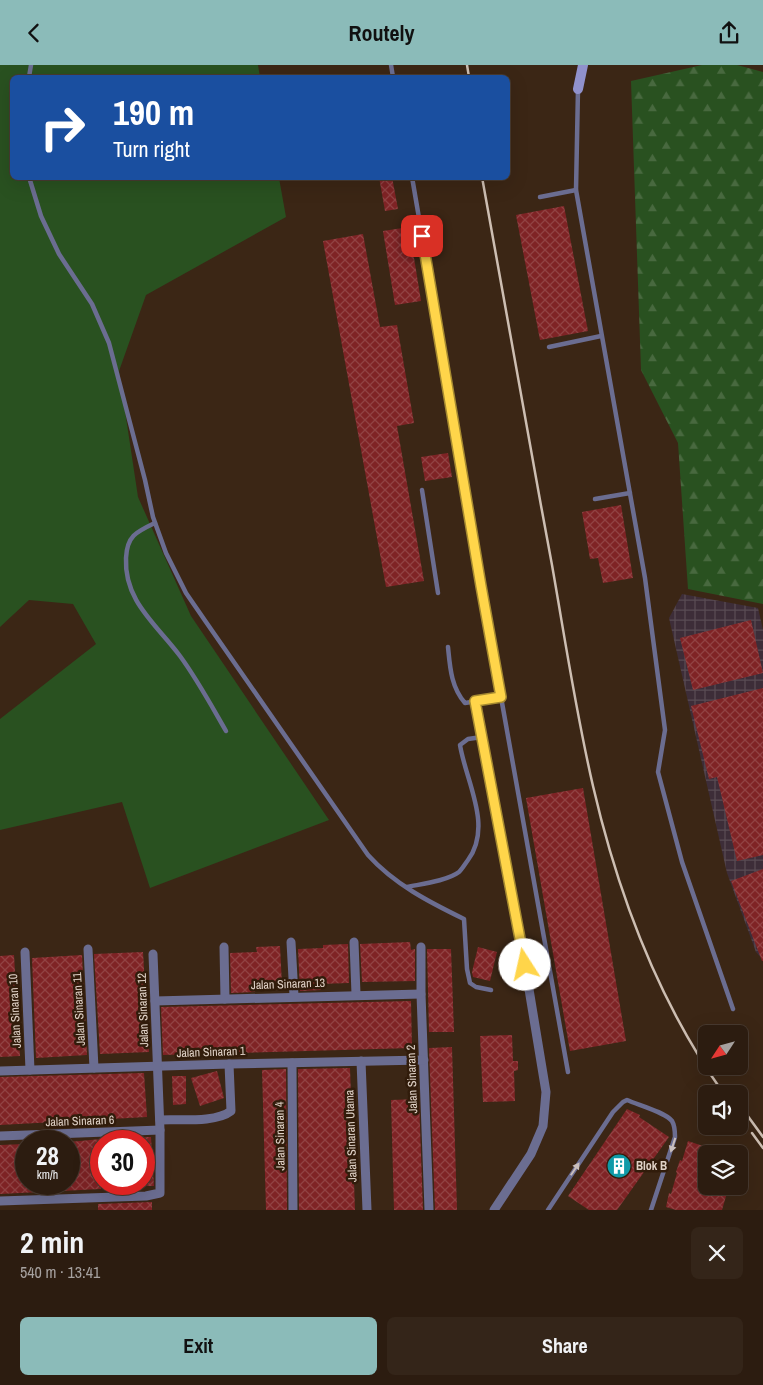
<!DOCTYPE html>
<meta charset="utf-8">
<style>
:root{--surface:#2c1c10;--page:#342519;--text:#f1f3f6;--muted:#a6a19f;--line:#483a30;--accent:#8bbbb9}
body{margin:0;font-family:"Archivo Narrow",sans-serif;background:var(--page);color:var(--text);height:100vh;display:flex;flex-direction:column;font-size:19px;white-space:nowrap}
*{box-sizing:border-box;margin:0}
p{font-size:16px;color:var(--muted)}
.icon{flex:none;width:28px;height:28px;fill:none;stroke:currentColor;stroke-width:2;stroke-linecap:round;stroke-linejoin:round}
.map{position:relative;height:1145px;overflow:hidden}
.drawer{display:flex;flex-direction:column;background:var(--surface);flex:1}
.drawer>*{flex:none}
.top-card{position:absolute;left:10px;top:10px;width:500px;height:105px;border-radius:8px;box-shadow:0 5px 20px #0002,0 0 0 1px var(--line);background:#1a4fa0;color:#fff;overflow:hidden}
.needle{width:32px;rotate:234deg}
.fabs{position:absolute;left:698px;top:960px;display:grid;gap:10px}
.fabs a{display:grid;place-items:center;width:50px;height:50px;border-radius:8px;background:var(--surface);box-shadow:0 5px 20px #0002,0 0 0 1px var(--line);font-size:25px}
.speed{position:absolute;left:15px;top:1065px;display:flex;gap:10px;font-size:25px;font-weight:700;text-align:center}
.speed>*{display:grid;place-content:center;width:65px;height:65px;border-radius:50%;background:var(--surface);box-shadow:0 5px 20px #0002,0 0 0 1px var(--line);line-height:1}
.speed small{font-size:12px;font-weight:400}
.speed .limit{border:8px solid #d22;background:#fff;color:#111}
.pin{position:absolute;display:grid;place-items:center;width:42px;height:42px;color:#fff;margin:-21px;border-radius:10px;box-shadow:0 2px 8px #0006}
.me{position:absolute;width:55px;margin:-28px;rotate:350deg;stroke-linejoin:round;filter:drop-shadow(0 0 4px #0008)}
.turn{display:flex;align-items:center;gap:18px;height:105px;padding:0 20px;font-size:22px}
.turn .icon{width:65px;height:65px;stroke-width:2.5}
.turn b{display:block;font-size:35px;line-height:42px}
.round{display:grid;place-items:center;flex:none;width:52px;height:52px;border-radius:8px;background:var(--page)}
.summary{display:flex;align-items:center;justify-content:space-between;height:85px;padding:0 20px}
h1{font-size:30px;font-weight:800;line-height:38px}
.cta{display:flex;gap:10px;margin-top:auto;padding:10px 20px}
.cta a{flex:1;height:58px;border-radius:8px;background:var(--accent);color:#111;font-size:20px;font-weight:800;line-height:58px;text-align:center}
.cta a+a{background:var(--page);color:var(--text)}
header{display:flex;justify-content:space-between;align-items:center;height:65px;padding:0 20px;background:var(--accent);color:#111;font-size:22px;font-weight:800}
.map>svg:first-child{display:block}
.industrial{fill:url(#industrial-grid)}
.grass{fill:#295120}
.forest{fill:url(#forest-firs)}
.building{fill:url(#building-cross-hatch)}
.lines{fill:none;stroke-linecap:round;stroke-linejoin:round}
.lane{stroke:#6b6d91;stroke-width:4.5}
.street{stroke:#6b6d91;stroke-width:9}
.secondary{stroke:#9091cc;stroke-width:10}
.rail{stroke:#cdbeb2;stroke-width:2.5}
.oneway{fill:#c9bebc}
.route-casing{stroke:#a68a30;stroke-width:12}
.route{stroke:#ffd54a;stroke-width:9}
.labels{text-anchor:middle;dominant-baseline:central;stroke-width:5;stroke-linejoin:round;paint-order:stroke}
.street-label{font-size:12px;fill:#e0d2c7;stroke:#311c0b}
.poi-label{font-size:12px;font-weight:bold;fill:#e0d2c7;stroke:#311c0b;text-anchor:start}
</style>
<header><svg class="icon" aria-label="back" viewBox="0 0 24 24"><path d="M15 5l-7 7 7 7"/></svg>Routely<svg class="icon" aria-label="share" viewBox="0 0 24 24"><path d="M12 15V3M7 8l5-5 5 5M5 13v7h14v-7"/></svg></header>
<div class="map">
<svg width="763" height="1145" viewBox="0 0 763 1145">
<defs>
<pattern id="industrial-grid" width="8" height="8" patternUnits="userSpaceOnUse" patternTransform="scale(1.25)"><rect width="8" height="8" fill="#3d2d38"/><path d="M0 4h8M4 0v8" fill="none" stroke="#594b53"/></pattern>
<pattern id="forest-firs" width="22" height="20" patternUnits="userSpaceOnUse" patternTransform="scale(1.25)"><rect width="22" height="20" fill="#295120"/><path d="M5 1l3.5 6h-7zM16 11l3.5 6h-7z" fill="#48693f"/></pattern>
<pattern id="building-cross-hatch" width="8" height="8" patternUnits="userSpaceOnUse" patternTransform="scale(1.25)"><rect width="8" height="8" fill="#7f2325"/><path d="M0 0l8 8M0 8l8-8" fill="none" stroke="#914243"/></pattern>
</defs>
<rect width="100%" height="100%" fill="#3b2615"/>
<path class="industrial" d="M682,529L758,543L763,565V895L756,887L727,808L669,553Z"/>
<path class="grass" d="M0,0H258L260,12H12V112L279,113L286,152L146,230L119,306L138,432L191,551L329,755L150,823L122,737L0,765V654L96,579L73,539L29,535L0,562Z"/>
<path class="forest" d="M702,0H737L763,7V539L688,524L678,378L641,305L631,16Z"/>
<g class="building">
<path d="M379,112H392L398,144L385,146Z"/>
<path d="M564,141L588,266L540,275L516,150Z"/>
<path d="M409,162L421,236L395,240L383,166Z"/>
<path d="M363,169L380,262L397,260L414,358L397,361L424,516L386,522L323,176Z"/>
<path d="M448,388L452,412L425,416L421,392Z"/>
<path d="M621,440L633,513L603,518L598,493L590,494L582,447Z"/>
<path d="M751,555L763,608L693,625L680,573Z"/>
<path d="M763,623V790L737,796L717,712L709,714L691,641Z"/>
<path d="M583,723L626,976L570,986L526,733Z"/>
<path d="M763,804V896H762L731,816Z"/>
<path d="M410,877L411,885L415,884V916L362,917L360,879Z"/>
<path d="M348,879L349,918L320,919L321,925L300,926L298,884L323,883V880Z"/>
<path d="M280,881L282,920L255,921V927L231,928L230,888L257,887L256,882Z"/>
<path d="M478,882L497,887L490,916L473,912L472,907Z"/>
<path d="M427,884H451L454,967H429Z"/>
<path d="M143,887L149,987L100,989L94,889Z"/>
<path d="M14,890L20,991L0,992V891Z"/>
<path d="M82,890L87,990L36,993L32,893Z"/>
<path d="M411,936L412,983L163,990L161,942Z"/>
<path d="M512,970L513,996H518V1005L514,1006L515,1036L483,1037L480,971Z"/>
<path d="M452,982L457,1145H435L429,983Z"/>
<path d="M350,1003L355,1145H299L298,1004Z"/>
<path d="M286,1004L287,1145H266L262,1005Z"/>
<path d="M217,1006L224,1033L200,1041L191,1013Z"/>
<path d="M144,1008L147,1052L0,1060V1012Z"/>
<path d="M172,1011H186V1039L173,1040Z"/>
<path d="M419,1034L423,1145H394L391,1035Z"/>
<path d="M627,1044L640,1050L639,1052L669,1072L617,1145H589L568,1131Z"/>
<path d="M144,1072H151L154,1121H144Z"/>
<path d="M101,1074V1124L0,1129V1080L26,1079V1119H69V1077Z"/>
<path d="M688,1076L703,1081L702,1082L706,1084V1092L702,1107L706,1109V1121H729L722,1145H676L666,1142L669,1128L671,1129L677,1108L676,1107L680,1095L682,1096Z"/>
<path d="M152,1137V1145H98V1139Z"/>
</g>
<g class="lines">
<g class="lane">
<path d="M391,0L393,12"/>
<path d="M29,12L31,0"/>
<path d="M578,24L576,125L645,513L665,665L658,707L682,797L733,944"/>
<path d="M29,112L41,151L59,189L92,239L109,278L145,415L153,452L166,488L186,528L206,557L368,790C394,819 429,837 464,854L467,904L470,918L476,922L491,925"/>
<path d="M412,112L501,632L465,638C451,622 450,602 448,582"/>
<path d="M540,132L576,125"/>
<path d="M549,282L601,271"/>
<path d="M422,425L438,528"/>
<path d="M595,434L630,428"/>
<path d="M155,458C136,467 127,471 126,493C124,536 156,559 180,591C197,614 211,640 226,666"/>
<path d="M501,632L568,1007"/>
<path d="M407,822C421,819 447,816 459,807C462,804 465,799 468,795C493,761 466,717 460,680L468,674L482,672"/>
<path d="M548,1145L613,1047L623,1037L627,1035C638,1040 665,1047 672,1056C675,1061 675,1066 675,1072L651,1145"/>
</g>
<g class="street">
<path d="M475,636L522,882L546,1027L543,1061L531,1089L494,1145"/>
<path d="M291,877L294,931"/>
<path d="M354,877L356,929"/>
<path d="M224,882L225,934"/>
<path d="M421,882V929L429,1145"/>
<path d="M88,884L94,1003"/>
<path d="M25,887L30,1005"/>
<path d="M155,936L421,929"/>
<path d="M361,996L367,1145"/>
<path d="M292,998L293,1145"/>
<path d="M0,1006L229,999L424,995"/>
<path d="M160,1055C179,1054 216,1058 231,1046L229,999"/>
<path d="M0,1071L160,1065"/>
<path d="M0,1136L146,1131L160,1128V1065L153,889"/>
</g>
<path class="secondary" d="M578,24L583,0"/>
<g class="rail">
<path d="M467,0L469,12"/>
<path d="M482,112C505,242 528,371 552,500C565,574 576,648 593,721C618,829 659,938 724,1029"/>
<path d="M739,1039L763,1072"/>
<path d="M752,1068L763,1083"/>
</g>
</g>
<defs><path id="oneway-solid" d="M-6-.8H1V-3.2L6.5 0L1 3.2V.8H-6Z" transform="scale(1.25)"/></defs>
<g class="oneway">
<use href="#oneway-solid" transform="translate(673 1080) rotate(108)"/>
<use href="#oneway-solid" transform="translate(575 1104) rotate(-56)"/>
</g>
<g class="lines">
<defs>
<path id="route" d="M422,171L481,521L501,632L475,636L525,900"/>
</defs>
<use href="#route" class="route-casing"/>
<use href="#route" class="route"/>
</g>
<defs>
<symbol id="building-disc" viewBox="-11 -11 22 22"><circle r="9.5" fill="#0f9aa8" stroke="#311c0b"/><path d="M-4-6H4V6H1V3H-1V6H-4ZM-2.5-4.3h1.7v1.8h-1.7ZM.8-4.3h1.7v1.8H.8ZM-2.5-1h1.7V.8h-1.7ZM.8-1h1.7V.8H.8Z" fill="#fff"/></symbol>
</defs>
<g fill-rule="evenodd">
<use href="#building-disc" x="605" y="1087" width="28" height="28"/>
</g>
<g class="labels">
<g class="street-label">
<text transform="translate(288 919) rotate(-2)">Jalan Sinaran 13</text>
<text transform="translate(79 944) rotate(-93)">Jalan Sinaran 11</text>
<text transform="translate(143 945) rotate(-92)">Jalan Sinaran 12</text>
<text transform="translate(15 946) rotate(-93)">Jalan Sinaran 10</text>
<text transform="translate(211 987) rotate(-2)">Jalan Sinaran 1</text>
<text transform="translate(412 1014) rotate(-92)">Jalan Sinaran 2</text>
<text transform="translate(80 1056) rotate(-2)">Jalan Sinaran 6</text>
<text transform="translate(280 1071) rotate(-91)">Jalan Sinaran 4</text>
<text transform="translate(351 1071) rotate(-92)">Jalan Sinaran Utama</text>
</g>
<g class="poi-label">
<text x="636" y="1101">Blok B</text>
</g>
</g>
</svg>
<div class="fabs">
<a><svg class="needle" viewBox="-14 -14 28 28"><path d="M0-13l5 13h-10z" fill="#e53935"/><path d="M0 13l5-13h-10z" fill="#a6a19f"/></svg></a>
<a><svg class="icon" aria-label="sound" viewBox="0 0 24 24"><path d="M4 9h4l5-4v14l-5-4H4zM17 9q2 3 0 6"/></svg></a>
<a><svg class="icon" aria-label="layers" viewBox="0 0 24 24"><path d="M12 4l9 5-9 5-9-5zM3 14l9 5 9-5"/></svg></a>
</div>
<div class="speed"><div>28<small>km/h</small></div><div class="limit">30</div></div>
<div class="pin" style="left:422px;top:171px;background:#d93025"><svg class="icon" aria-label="arrive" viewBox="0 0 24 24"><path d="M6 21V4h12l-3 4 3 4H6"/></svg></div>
<svg class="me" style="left:525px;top:900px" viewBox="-20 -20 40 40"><circle r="19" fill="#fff"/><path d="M0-13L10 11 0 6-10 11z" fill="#ffd54a"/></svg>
<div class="top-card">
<div class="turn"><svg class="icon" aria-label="right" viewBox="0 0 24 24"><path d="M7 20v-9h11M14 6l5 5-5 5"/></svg><div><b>190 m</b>Turn right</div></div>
</div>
</div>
<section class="drawer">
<div class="summary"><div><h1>2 min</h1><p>540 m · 13:41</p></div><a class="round"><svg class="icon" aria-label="close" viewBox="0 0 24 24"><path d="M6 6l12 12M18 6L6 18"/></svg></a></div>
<div class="cta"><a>Exit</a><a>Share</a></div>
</section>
